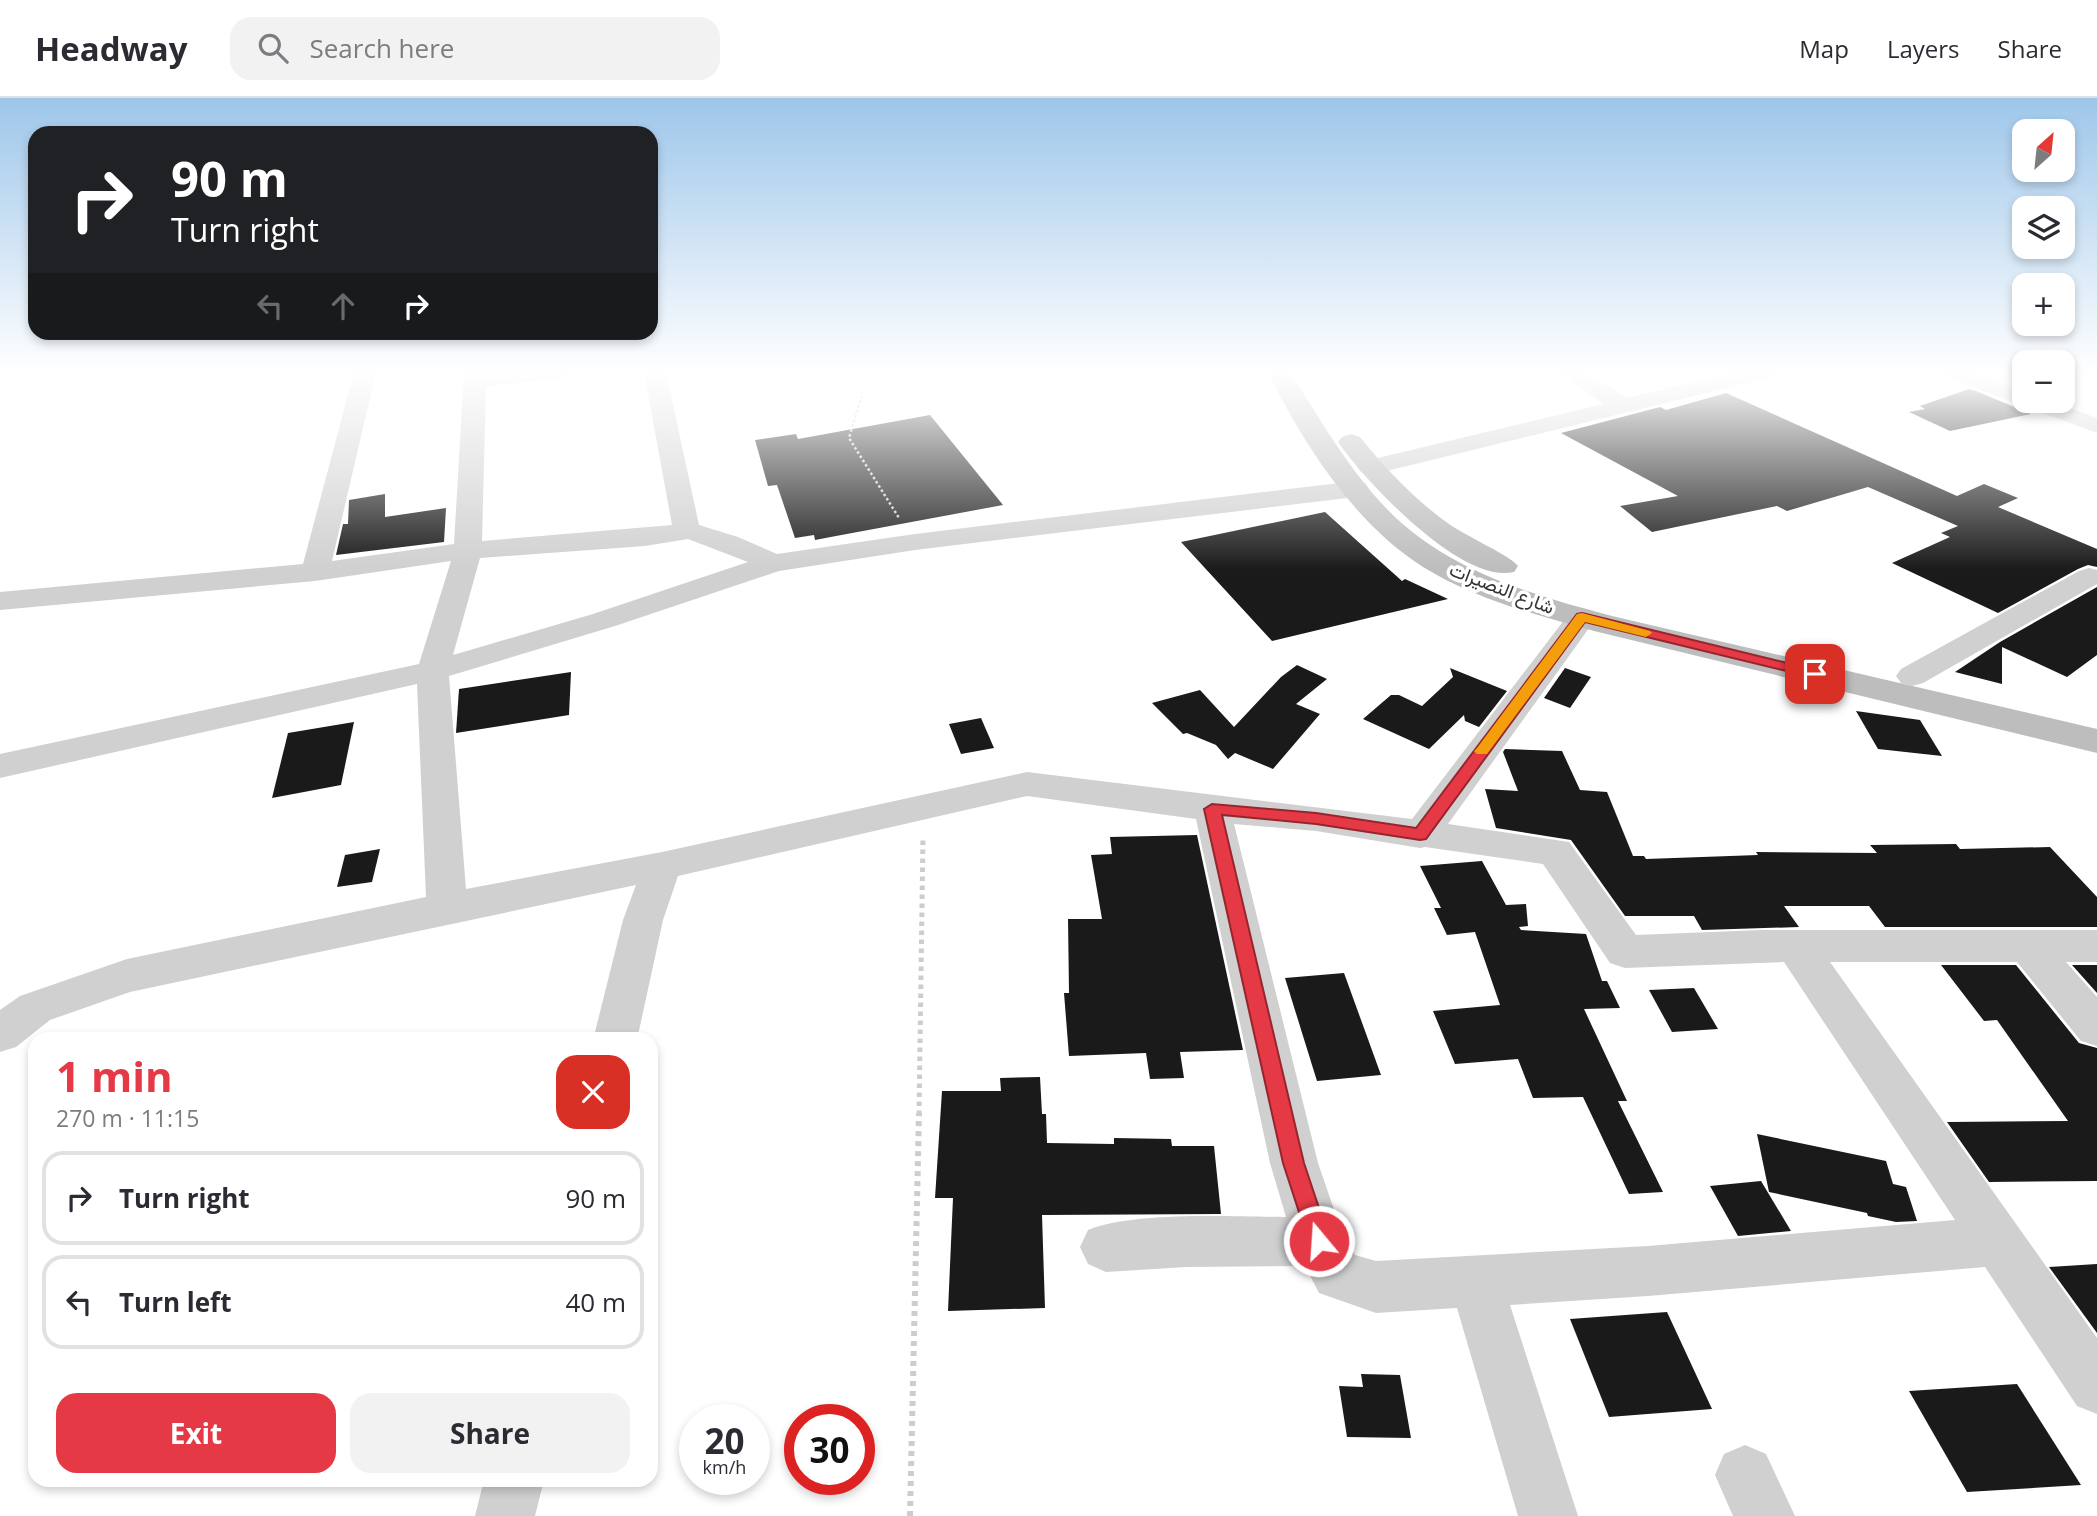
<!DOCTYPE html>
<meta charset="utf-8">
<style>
:root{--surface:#fff;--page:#f2f2f3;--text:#2b2b33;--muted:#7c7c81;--line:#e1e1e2;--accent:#e63946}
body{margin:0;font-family:"Open Sans",Vazirmatn,sans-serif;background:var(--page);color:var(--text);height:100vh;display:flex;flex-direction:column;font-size:26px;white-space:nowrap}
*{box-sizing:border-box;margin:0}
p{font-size:23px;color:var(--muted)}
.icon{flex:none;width:38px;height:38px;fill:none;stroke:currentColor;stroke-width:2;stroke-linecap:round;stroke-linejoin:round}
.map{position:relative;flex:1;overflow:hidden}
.drawer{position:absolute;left:28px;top:934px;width:630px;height:455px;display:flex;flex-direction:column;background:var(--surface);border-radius:21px;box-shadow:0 4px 10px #0003}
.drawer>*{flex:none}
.hud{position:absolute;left:28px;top:28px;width:630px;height:214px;border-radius:21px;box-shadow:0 4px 10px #0003;background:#202124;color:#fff;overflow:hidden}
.needle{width:46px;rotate:27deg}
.buttons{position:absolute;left:2012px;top:21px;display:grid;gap:14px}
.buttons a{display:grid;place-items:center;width:63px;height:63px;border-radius:14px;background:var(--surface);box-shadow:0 4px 10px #0003;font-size:35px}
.speed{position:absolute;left:679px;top:1306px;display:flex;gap:14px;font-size:35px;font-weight:700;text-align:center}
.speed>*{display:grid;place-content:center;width:91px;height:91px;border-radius:50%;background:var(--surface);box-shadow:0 4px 10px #0003;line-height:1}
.speed small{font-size:18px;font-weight:400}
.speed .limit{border:10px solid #d22;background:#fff;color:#111}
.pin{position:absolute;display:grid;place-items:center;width:60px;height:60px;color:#fff;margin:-30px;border-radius:14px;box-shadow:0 4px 10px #0006}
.me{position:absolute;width:77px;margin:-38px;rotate:342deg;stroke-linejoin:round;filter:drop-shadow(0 0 5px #0008)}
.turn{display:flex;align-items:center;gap:24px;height:147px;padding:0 28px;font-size:32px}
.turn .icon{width:91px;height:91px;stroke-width:2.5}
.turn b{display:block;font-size:49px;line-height:60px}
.lanes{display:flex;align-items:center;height:66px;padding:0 28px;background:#0003;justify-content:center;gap:35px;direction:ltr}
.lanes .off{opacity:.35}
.round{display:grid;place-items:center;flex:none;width:74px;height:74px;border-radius:21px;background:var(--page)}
.headline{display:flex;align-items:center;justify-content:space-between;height:119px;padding:0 28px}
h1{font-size:42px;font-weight:700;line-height:52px;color:var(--accent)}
.action{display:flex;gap:14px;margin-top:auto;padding:14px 28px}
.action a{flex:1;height:80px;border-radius:21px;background:var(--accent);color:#fff;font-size:28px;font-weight:700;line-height:80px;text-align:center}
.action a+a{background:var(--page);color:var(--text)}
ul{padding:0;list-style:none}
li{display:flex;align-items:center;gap:21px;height:94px;margin:0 14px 10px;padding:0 14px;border:4px solid var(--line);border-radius:21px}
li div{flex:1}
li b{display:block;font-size:26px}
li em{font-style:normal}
header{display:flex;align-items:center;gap:42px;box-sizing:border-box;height:98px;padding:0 35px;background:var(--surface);border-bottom:2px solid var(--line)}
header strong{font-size:33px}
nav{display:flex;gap:38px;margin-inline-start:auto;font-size:24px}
.search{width:490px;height:63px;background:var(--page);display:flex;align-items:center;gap:18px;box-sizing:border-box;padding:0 24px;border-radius:21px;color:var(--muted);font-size:26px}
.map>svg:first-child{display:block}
.building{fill:#1a1a1a}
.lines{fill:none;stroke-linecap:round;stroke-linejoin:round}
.path-far2{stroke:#cdcdcd;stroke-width:2.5;stroke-dasharray:2.5 2.5;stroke-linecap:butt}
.path-far1{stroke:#cdcdcd;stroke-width:5;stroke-dasharray:4.5 4.5;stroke-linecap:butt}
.path{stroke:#cdcdcd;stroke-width:6;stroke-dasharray:5 5;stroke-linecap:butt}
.minor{fill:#d0d0d0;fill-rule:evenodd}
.secondary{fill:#bdbdbd;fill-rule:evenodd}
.route{fill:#e63946;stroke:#96252e;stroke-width:2}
.slow{fill:#f59e0b}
.labels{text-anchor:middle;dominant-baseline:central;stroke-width:7;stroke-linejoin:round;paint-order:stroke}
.street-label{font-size:19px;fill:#333;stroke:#fff}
</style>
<header>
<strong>Headway</strong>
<div class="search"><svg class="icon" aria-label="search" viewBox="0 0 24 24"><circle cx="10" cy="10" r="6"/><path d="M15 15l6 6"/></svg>Search here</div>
<nav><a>Map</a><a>Layers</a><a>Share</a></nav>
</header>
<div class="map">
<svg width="2097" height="1418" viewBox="0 0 2097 1418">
<rect width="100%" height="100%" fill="#fff"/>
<g class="building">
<path d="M1969,291L1976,293L2031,316L1950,333L1909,314L1925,311L1920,308Z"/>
<path d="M1726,295L1957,398L1984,386L2018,400L1998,409L2097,451V469L2088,467L2078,471L1998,515L1892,465L1950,439L1941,435L1958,428L1868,389L1787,413L1777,408L1652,434L1620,408L1678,398L1561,335L1660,309L1666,312Z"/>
<path d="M930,317L1003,407L836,438L815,442L814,437L795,440L777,387L768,388L755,342L796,336L798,341Z"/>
<path d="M385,396V419L446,410L444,444L336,457L343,426H348L349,402Z"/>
<path d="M1325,414L1402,483L1405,481L1448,501L1272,543L1181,444Z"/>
<path d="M2097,489V557L2067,579L2002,549V586L1955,574L2000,544Z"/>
<path d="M1297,567L1327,581L1296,606L1320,616L1273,671L1235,655L1228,661L1216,647L1187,635L1183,636L1152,605L1200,592L1234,629L1281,579Z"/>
<path d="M1450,570L1507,593L1479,629L1465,623L1464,617L1429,651L1363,621L1391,597H1399L1422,608L1453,579Z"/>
<path d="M1565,570L1591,579L1570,610L1544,600Z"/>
<path d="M571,574L569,617L456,635L459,591Z"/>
<path d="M1856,613L1920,622L1942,658L1878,651Z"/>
<path d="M981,620L994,650L961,656L949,626Z"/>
<path d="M354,624L341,687L272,700L288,635Z"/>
<path d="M1505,651L1562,653L1580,692L1607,694L1633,758H1644L1646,761L1758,757L1756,754L1877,755L1870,747L1956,746L1960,751L2050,749L2097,799V829H1885L1869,808H1784L1799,829L1702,832L1694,818H1625L1571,742L1496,730L1485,691L1518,693L1503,654Z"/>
<path d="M1197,737L1243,952L1180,954L1184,980L1150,981L1146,955L1069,958L1064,895H1069L1068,821H1102L1091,757L1112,756L1110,739Z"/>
<path d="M380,751L372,784L337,789L345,757Z"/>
<path d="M1482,763L1506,807L1526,806L1528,828L1519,829L1521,832L1586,836L1602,883H1607L1620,910L1584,911L1627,1003H1618L1663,1094L1629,1096L1583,999L1533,1000L1518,961L1455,966L1433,913L1500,907L1475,834L1447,837L1434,810H1441L1420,768Z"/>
<path d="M1941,867H2016L2079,945L2097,950V1083L1989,1084L1947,1024L2068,1023L1997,922L1984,923Z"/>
<path d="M2072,867H2097V895Z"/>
<path d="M1344,875L1381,977L1317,983L1285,880Z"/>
<path d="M1694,890L1718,931L1672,934L1649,892Z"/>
<path d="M1040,979L1042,1016H1046L1047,1045L1114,1046V1040L1171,1041L1172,1048H1214L1221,1116L1042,1117L1045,1210L948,1213L953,1100H935L942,993H1001L1000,980Z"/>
<path d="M1757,1036L1886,1063L1893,1086L1906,1089L1917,1123L1896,1124L1868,1118L1867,1115L1769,1094Z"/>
<path d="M1761,1083L1791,1133L1738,1138L1710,1088Z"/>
<path d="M2097,1166V1235L2049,1169Z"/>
<path d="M1667,1214L1712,1311L1609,1319L1570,1221Z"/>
<path d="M1361,1276L1400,1277L1411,1340L1347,1339L1339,1288L1363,1289Z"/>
<path d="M2017,1286L2081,1387L1967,1394L1909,1293Z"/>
</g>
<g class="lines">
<path class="path-far2" d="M863,293L849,340L899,420"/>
<path class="path-far1" d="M919,1017L923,738"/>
<path class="path" d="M910,1418L919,1015"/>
<g class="minor">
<path d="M354,274H376L332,463L454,446L464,274H569L566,279L558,281L486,288L482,443L672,427L644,274H666L699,427L738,439L777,456L915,436L1356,383L1365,385L1369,391L1365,397L1356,399L915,452L779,473L615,528L449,578L466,791L662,754L1027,674L1412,721L1571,513L1582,510L1593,513L1597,519L1448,726L1569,744L1636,837L1762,832H2097V864H2066L2097,899V948L2081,943L2017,864H1830L2097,1240V1316L2077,1308L1985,1169L1648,1198L1510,1207L1578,1418H1518L1457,1210L1376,1215L1319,1195L1305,1168L1186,1169L1106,1174L1088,1166L1080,1149L1088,1132C1136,1113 1232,1119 1286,1119L1270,1065L1196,721L1027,698L678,778L663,822L637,942H593L623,822L636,787L130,894L50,922L16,949L0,954V912L20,898L127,861L426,799L417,586L0,680V656L419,566L451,463L315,483L0,512V494L303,466ZM688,441L748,464L593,516L453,557L480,460L645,448ZM1234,726L1316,733L1420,750L1425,749L1543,766L1610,865L1625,870L1784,864L1955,1122L1648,1148L1376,1163L1355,1157L1341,1132L1318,1065Z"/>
<path d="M1559,274H1585L1627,300L1738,274H1775L1772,279L1370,377L1361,374L1357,369L1361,364L1604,306Z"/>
<path d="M1942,274H1973L2025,293V303H2051L2097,320V335L1945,279Z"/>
<path d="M2089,470L2097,472V486L1923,585L1912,588L1901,585L1896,578L1901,571L2079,473Z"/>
<path d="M1745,1347L1766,1356L1795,1418H1733L1715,1377L1724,1356Z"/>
<path d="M484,1382H544L535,1418H475Z"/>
</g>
<g class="secondary">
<path d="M1268,274H1290C1322,324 1352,378 1396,420C1455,475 1536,498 1612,518L2097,631V655L1594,533C1536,517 1475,501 1423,469C1354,425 1303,346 1268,274Z"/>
<path d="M1351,336L1360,339C1386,371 1415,402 1449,426C1464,437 1511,458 1518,468L1514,474C1462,487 1365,383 1338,344L1342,339Z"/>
</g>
</g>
<linearGradient id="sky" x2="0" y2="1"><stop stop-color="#9ec6ea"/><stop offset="0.58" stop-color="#fff"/><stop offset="1" stop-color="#fff" stop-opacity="0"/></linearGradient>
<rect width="2097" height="472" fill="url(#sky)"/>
<path class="route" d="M1582,515L1820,573L1822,576L1815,580L1585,524L1426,741L1420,742L1316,726L1222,717L1304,1065L1330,1143L1327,1151L1319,1154L1311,1151L1283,1065L1204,711L1212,706L1316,715L1416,730L1577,516Z"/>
<path class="slow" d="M1582,515L1650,533L1652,535L1646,539L1585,524L1487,656H1477L1474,653L1477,650L1577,516Z"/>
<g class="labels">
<g class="street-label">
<text transform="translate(1502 490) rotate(21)">شارع النصيرات</text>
</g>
</g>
</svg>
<div class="buttons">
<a><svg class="needle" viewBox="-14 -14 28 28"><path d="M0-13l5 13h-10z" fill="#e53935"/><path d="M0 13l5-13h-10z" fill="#7c7c81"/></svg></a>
<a><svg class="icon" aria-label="layers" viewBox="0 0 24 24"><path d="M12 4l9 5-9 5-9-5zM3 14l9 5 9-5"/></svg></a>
<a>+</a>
<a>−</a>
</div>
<div class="speed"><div>20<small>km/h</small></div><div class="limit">30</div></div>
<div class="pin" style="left:1815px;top:576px;background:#d93025"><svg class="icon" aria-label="arrive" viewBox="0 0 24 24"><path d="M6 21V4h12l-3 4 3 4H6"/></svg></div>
<svg class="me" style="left:1319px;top:1143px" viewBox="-20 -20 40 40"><circle r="17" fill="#e63946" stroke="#fff" stroke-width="3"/><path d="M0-11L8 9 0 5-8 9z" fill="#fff"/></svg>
<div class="hud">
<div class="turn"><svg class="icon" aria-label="right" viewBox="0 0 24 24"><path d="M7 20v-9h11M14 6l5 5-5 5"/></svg><div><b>90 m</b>Turn right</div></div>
<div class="lanes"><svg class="icon off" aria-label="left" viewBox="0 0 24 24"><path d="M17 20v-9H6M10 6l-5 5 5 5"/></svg><svg class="icon off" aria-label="ahead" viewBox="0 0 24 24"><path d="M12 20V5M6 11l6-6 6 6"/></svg><svg class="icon" aria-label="right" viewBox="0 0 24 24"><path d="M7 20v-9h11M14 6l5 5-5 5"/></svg></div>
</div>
<section class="drawer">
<div class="headline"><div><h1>1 min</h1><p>270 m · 11:15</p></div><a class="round" style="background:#d93025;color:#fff"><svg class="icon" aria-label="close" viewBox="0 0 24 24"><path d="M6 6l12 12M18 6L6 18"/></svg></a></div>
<ul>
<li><svg class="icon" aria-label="right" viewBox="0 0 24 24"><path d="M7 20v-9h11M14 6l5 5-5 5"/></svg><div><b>Turn right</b></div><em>90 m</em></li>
<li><svg class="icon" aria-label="left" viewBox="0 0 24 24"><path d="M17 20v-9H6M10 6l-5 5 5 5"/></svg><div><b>Turn left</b></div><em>40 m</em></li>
</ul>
<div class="action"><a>Exit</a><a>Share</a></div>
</section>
</div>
